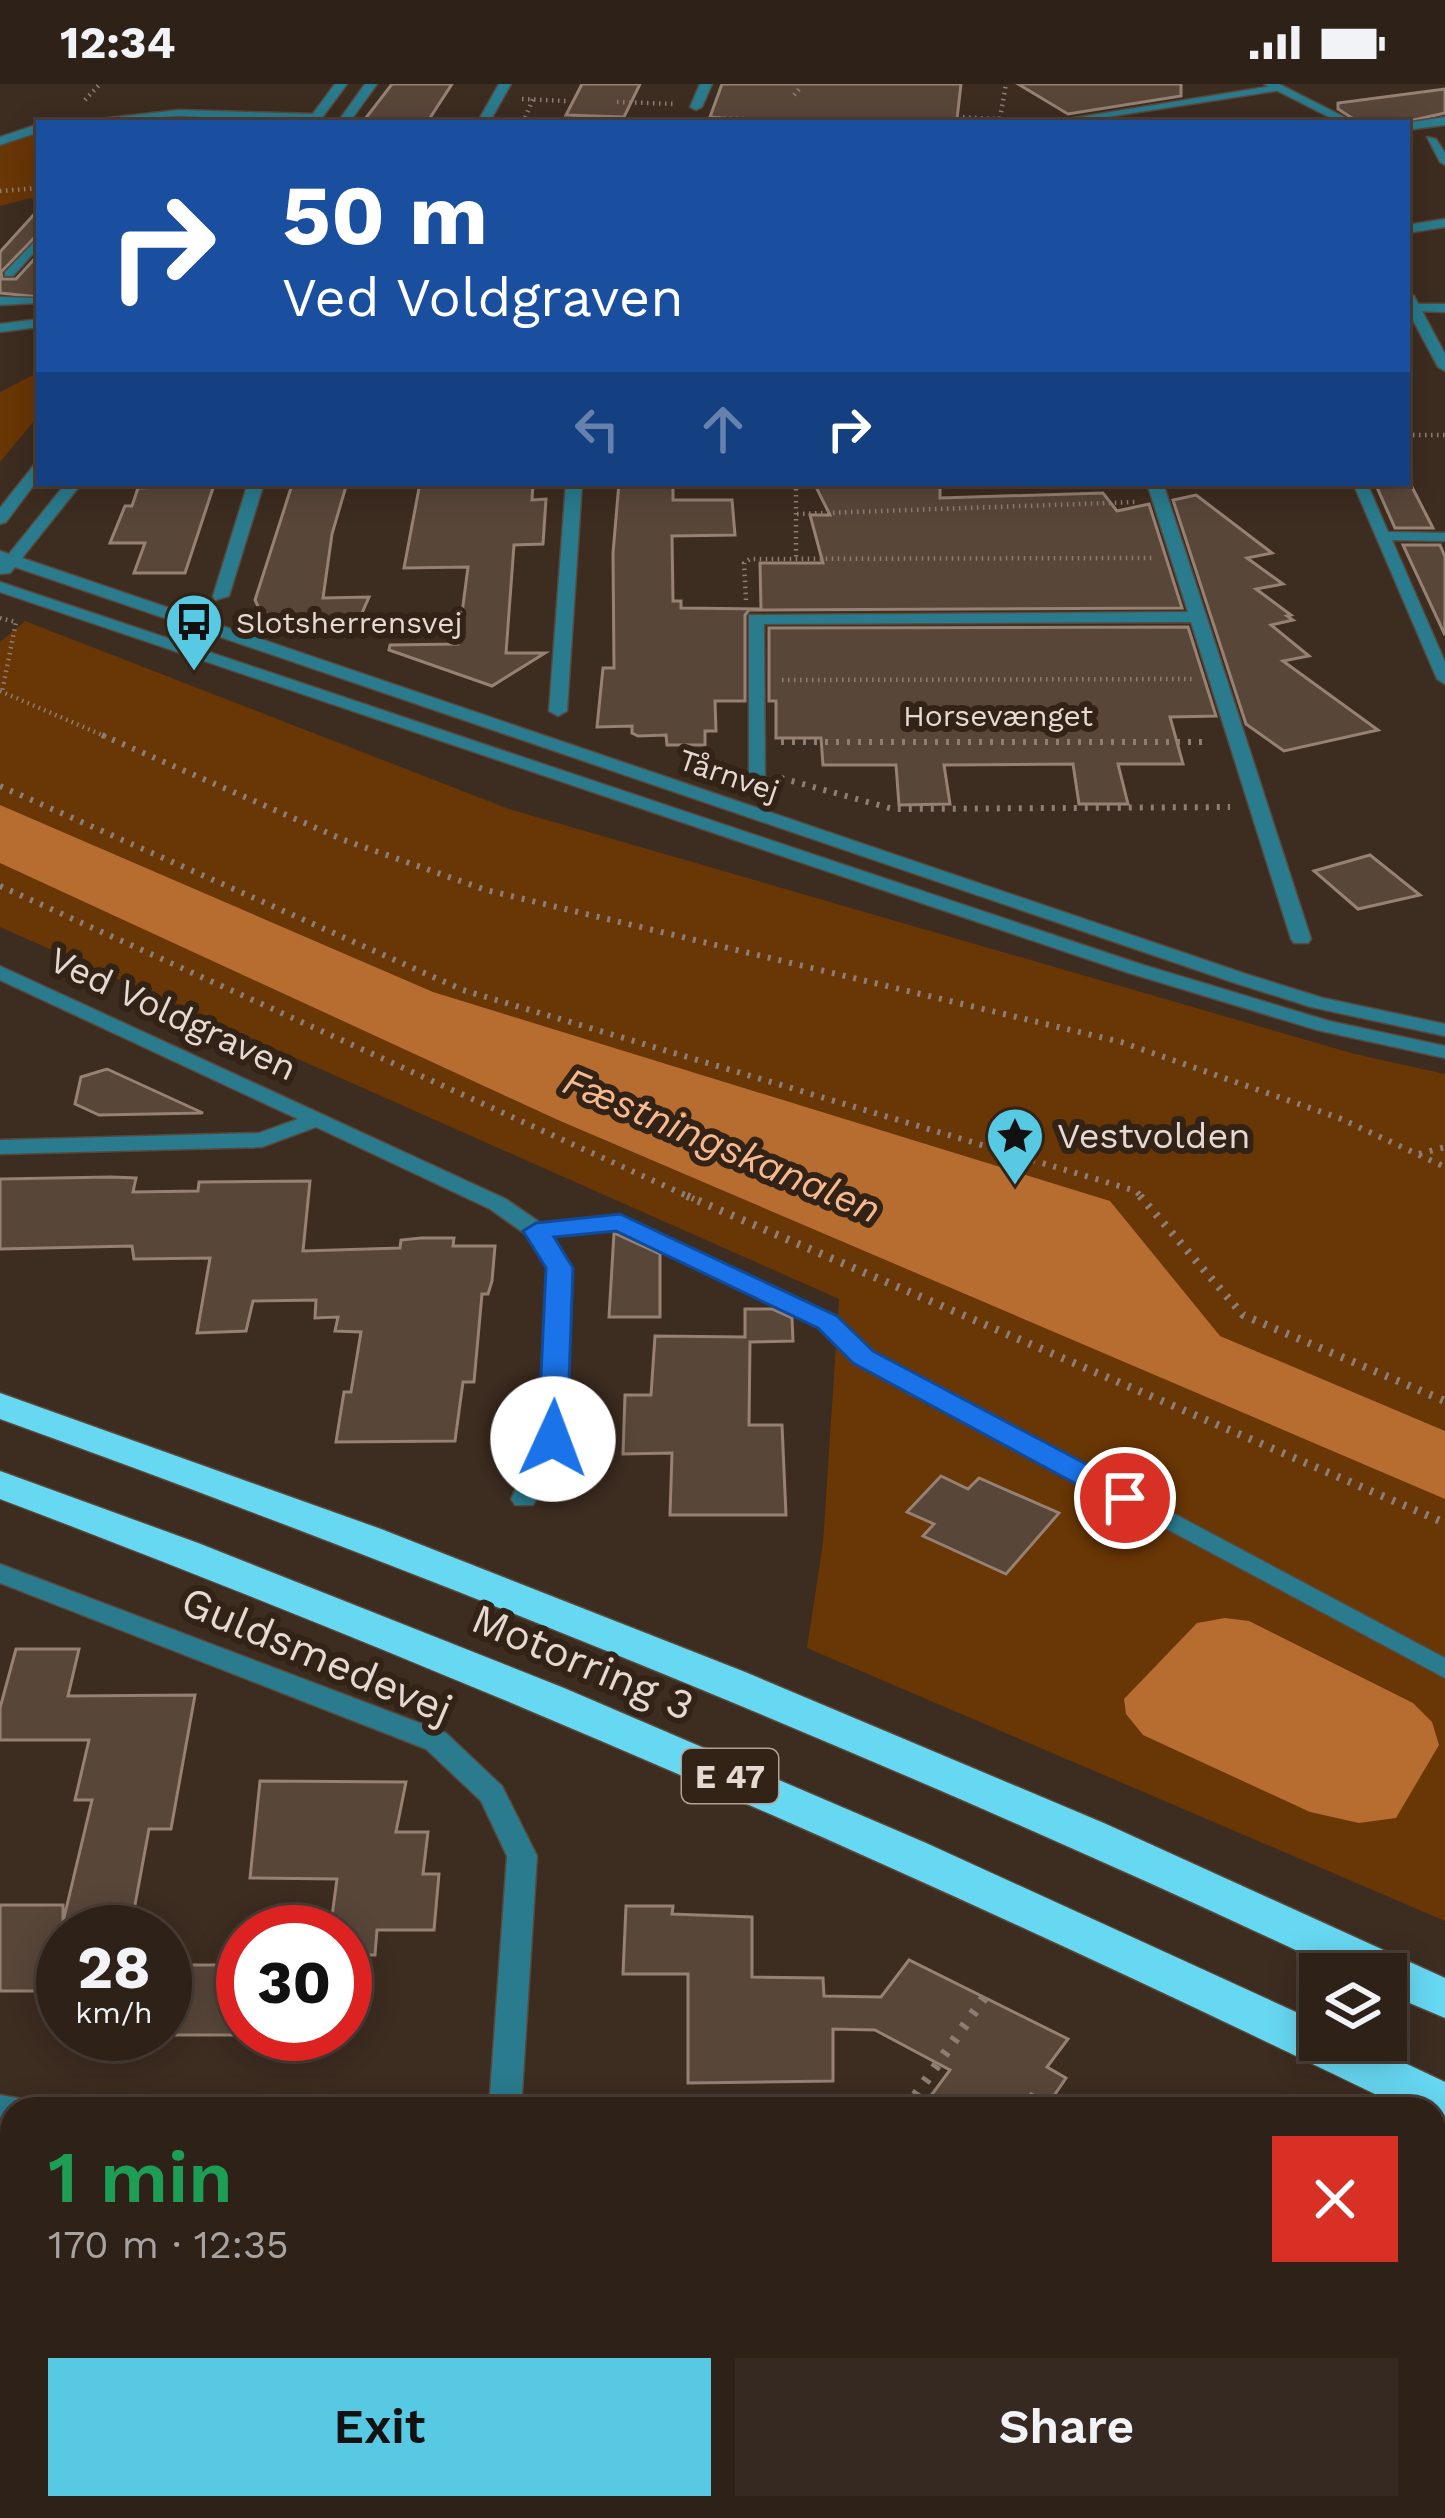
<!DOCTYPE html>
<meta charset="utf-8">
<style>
:root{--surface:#2e2118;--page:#362921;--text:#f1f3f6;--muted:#a7a3a2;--line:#493e37;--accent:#57c9e2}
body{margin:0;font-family:"Work Sans",sans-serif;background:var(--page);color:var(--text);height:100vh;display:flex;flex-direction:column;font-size:45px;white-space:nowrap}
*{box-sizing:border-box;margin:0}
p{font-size:39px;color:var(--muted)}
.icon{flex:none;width:66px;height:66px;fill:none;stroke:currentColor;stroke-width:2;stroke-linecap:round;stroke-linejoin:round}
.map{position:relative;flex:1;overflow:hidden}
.side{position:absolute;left:0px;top:2013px;width:1446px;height:423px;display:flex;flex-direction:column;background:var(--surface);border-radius:36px 36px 0 0;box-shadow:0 6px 30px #0003,0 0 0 3px var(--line)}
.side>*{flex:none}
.top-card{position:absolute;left:36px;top:36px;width:1374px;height:366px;border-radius:0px;box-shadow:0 6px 30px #0003,0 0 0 3px var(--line);background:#1a4fa0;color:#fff;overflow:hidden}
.tools{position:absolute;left:1299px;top:1869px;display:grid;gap:24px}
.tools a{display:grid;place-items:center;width:108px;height:108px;border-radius:0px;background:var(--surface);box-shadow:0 6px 30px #0003,0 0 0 3px var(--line);font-size:60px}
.speed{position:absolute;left:36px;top:1821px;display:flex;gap:24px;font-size:60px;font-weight:700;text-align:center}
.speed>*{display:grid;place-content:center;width:156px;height:156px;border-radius:50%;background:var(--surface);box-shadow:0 6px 30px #0003,0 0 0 3px var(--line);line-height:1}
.speed small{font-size:30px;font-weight:400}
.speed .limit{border:18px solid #d22;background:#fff;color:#111}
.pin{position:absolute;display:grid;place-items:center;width:102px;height:102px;color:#fff;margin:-51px;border:6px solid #fff;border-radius:50%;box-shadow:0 3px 12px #0007}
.me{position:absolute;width:132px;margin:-66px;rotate:2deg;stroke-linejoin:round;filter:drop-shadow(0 0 9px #0008)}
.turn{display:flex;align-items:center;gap:42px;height:252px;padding:0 48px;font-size:54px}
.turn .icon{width:156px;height:156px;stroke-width:2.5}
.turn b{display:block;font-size:84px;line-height:102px}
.lanes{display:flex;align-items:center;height:114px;padding:0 48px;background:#0003;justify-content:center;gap:60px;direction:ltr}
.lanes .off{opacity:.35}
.round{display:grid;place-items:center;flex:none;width:126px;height:126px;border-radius:0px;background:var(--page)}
.overview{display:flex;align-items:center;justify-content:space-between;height:204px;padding:0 48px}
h1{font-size:72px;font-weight:600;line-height:90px;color:#1e9e55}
.button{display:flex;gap:24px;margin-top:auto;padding:24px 48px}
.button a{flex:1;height:138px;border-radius:0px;background:var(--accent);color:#111;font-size:48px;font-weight:600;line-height:138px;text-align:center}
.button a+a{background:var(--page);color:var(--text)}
.status{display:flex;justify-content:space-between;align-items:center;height:84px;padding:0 60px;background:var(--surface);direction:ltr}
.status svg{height:33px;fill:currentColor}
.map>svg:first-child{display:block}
.green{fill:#693605}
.water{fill:#b76c30}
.building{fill:#584639;stroke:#968173;stroke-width:3}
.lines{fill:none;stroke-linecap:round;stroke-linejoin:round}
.service-casing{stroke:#58483c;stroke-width:3}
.minor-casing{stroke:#58483c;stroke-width:3}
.tertiary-casing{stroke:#58483c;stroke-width:3}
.motorway-casing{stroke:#58483c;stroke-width:3}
.path-far3{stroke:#8d7e75;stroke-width:4.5;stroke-dasharray:1.5 4.5;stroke-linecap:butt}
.path-far2{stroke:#8d7e75;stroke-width:6;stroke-dasharray:3 8;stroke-linecap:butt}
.path-far1{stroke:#8d7e75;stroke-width:8;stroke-dasharray:3 9;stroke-linecap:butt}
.path{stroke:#8d7e75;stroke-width:10;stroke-dasharray:4.5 12;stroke-linecap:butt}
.service{fill:#297b8d;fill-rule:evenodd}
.minor{fill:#297b8d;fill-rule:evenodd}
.tertiary{fill:#297b8d;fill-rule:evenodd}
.motorway{fill:#67d8f2;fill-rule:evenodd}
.route{fill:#1a73e8;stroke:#114b97;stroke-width:3}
.labels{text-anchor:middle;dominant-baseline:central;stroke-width:12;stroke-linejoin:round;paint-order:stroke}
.far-poi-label{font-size:30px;fill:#e5d9d2;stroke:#332216;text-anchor:start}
.far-street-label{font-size:30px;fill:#e5d9d2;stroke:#332216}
.shield{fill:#332216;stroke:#b0a29a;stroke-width:3}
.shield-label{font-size:33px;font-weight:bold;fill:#e5d9d2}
.street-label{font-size:36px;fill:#e5d9d2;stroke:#332216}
.poi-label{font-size:36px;fill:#e5d9d2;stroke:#332216;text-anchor:start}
.water-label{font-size:39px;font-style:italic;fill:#f7ba8f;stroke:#332216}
.near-street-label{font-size:42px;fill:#e5d9d2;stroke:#332216}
</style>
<div class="status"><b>12:34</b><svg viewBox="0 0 49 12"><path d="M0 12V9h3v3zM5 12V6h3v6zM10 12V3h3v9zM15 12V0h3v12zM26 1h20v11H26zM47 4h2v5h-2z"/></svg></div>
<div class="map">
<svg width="1445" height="2434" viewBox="0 0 1445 2434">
<rect width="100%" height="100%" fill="#3d2c20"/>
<g class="green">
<path d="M39,48V120L31,114L0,122V60Z"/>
<path d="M39,288V331L0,378V308Z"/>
<path d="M25,537L509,725L1355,970L1445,990V1837L807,1564L823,1459L839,1215L0,843V558Z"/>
</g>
<g class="water">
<path d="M0,721L433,908L1110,1117L1220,1252L1445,1347V1415L558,1036L0,779Z"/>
<path d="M1225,1534L1249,1537L1413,1619L1432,1638L1439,1661L1396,1734L1359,1739L1310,1728L1143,1651L1126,1630L1124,1615L1197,1539Z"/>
</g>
<g class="building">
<path d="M392,0H452L428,37L365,35Z"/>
<path d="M582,0H640L624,33L566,31Z"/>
<path d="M722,0H961L957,35H945V39H777L710,33Z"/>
<path d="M1018,0H1181V12L1068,30Z"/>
<path d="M1445,5V29L1401,39H1360L1338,25V19Z"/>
<path d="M39,125V149L1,188L2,195H16L39,170V213L0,209V168Z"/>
<path d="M298,399H347L332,450L323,514L369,513L354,547L305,548L307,539L264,535L255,516L291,404Z"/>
<path d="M420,399H533L532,416L546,415L543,460L514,461L506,569H545L492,602L389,566L390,561L458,560L468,483L404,484Z"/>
<path d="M619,399H673V416H732L735,451L672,452L673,517H681V524L761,525L760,479H823L810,431H830L814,399H940V414L1103,409L1117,427L1149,420L1182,524L749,526L745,531V617H715L716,647H705V661H667L666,651L638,652L632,649V642L597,643L603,584H614L613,469Z"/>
<path d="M1375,399H1410L1433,444H1395Z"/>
<path d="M214,401L185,489H134L145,459H110L125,422H132L138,404Z"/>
<path d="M1196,411L1272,469L1247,474L1283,500L1256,505L1291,531L1287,532L1293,536L1271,541L1309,572L1283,577L1378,646L1284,667L1246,640L1173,416Z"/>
<path d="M1403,461H1440L1445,473V551Z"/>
<path d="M1188,543L1216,632L1170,633L1183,680H1118L1128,720H1079L1073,680L944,681L950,720L899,721L896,681H823L821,654H776V617H769V544Z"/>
<path d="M1370,771L1420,811L1358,825L1314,787Z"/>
<path d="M107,985L203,1029L99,1031L75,1020L81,993Z"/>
<path d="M111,1093L136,1094L133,1108L198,1107L199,1098L310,1097L303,1167L400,1164L401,1156L421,1154H454L453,1162H495L492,1197L488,1210H482L474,1298H463L455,1357L336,1358L344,1308H351L361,1248L335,1247L338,1233L315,1234L316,1216L253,1217L246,1247L197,1249L210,1174L134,1175L132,1162L0,1165V1095Z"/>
<path d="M614,1149L660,1170V1233H609Z"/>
<path d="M745,1225H772L792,1234L793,1257L750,1258L749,1341H782L786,1431H670L672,1369L623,1370L625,1311H651L655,1252L745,1253Z"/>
<path d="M941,1392L968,1405L979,1394L1059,1429L1006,1490L923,1452L934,1440L907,1428Z"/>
<path d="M16,1565H79L68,1612L195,1611L171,1745H149L130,1848H63V1907H0V1821H63V1838L92,1716H75L89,1656H0V1624Z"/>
<path d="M260,1697L406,1698L396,1748H428L423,1790H439L434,1846H377L375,1871H345V1848L330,1847L337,1795L250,1794Z"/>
<path d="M626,1822H673L672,1830L752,1833V1893L823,1894L824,1912L881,1913L909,1876L1068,1955L1047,1983L1066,1994L1049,2019L1031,2010L1020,2025H921L950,1986L875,1946L833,1945V1997L688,1999V1890H623Z"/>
<path d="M186,1881H234L231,1895H243V1951H165V1910H175Z"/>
</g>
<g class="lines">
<defs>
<g id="service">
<path d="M1278,1L1282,6L1068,39L1049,38Z"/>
<path d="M1427,53L1436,55L1445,69V81L1440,78Z"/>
<path d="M39,153V163L13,192H5V188Z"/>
<path d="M0,213L34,214L39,219L0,221Z"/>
<path d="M1409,220H1445V228L1413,227L1409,226Z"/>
<path d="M1353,399H1367L1388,448L1445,449V457L1392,456L1445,578V600L1437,595Z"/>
<path d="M619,1132L834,1233L871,1268L1445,1574V1594L855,1278L820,1243L616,1144L537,1153L527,1147L537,1141Z"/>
</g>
<g id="minor">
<path d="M499,0H511L489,39H477Z"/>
<path d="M700,0H712L702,23L696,26L690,23Z"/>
<path d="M1264,0H1279L1356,39H1341Z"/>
<path d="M179,26L316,30L322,34L316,38L179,32L64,39Z"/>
<path d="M39,40V48L0,61V53Z"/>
<path d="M1445,135V143L1407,149V141Z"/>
<path d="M1407,208L1414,212L1445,270V287L1438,283L1407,225Z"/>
<path d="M39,235V243L0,248V240Z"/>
<path d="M248,399H264L229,512L215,516L213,512Z"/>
<path d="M566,399H582L567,627L558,632L549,627Z"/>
<path d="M1147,399H1163L1311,855L1308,859H1294L1291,855L1191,538L764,540L765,696L756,702L749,700V531L1188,528Z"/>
<path d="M0,882L506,1115L545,1142L572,1184L566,1355L533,1421H515L511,1415L540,1355L548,1184L528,1152L490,1125L316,1043L262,1063L0,1070V1056L259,1049L298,1035L0,896Z"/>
<path d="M0,1480L446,1649L502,1702L537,1772L521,2025H489L507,1772L481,1717L426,1665L0,1499Z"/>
<path d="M0,2011L23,2015L26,2021L30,2015C44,2010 56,2010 70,2015L75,2025H12V2039H0Z"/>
<rect x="466" y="2424" width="36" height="10"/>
<path d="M1274,2424H1322L1326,2434H1278Z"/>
</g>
<g id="tertiary">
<path d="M335,0H347L318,39H306Z"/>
<path d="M365,0H377L349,39H337Z"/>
<path d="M1445,33V41L1407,46L1405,39Z"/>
<path d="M39,379V394L6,438L0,440V424L34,381Z"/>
<path d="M66,399H82L22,474L1246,890L1323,914L1445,940V952L1311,923L1232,898L15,483L10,489L0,490V467L9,470Z"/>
<path d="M0,498L1140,880L1329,937L1445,962V974L1317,946L1126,888L0,508Z"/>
</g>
<g id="motorway">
<path d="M0,1309L381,1445L745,1588L1106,1740L1445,1894V1934L1386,1909V1890H1347C907,1683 457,1500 0,1335Z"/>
<path d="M0,1387L198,1459L564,1604L926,1759L1320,1939V1956H1356L1445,1998V2042L1434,2038V2025H1406C946,1801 479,1596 0,1415Z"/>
</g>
</defs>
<use href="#service" class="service-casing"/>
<use href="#minor" class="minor-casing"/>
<use href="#tertiary" class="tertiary-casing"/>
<use href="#motorway" class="motorway-casing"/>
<g class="path-far3">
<path d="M794,11L801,3"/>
<path d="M522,15L566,17"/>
<path d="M85,16L100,0"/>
<path d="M617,18L676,20"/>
<path d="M957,33L999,35"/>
<path d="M712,34L771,36"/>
<path d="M1000,34L1006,0"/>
<path d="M523,39L533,15"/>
<path d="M0,107L39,104"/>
<path d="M1407,351H1445"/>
<path d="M796,399V475"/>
<path d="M797,430L1135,418"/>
<path d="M746,516L744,479L750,475L1153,474"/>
<path d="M0,534L16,538L2,608"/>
<path d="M782,596L1193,595"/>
<path d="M0,607L109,654"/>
</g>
<g class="path-far2">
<path d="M102,651L344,756L486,806L1121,958L1339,1034L1445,1083"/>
<path d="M781,658H1210"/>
<path d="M781,694L893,725L1230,723"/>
<path d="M0,702L463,906L1136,1107L1143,1115"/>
<path d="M0,802L694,1115"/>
<path d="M1419,1070L1445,1063"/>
</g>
<g class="path-far1">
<path d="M687,1112L1445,1439"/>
<path d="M1140,1112L1243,1231L1445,1317"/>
</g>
<g class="path">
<path d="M906,2025L986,1911"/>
<path d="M1029,2426L1190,2424"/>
</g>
<use href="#service" class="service"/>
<use href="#minor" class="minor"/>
<use href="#tertiary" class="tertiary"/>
<use href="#motorway" class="motorway"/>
</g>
<path class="route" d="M620,1130L837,1232L873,1267L1135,1406L1140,1414L1125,1424L1115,1421L853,1279L818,1244L616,1147L554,1153L573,1184L567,1355L563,1362H543L538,1355L546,1184L523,1147L536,1139Z"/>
<defs>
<symbol id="bus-pin" viewBox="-11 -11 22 30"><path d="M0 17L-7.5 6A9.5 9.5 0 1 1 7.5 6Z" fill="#57c9e2" stroke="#332216"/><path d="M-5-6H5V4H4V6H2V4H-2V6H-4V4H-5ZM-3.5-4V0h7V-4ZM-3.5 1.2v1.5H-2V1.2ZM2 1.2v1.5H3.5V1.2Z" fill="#111"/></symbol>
<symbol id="sight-pin" viewBox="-11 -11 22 30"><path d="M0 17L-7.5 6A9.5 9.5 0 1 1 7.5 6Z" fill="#57c9e2" stroke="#332216"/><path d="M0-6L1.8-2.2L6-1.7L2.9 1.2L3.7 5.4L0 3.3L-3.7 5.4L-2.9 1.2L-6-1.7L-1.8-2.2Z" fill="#111"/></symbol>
</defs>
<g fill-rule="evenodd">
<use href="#bus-pin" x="161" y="505" width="66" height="90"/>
<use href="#sight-pin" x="982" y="1019" width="66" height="90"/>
</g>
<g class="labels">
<g class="far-poi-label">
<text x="236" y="538">Slotsherrensvej</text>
</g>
<g class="far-street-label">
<text x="998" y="631">Horsevænget</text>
<text transform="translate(729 691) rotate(19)">Tårnvej</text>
</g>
<rect class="shield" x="682" y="1665" width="96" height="54" rx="9"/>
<g class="shield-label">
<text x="730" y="1692">E 47</text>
</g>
<g class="street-label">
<text transform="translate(173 930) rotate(25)">Ved Voldgraven</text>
</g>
<g class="poi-label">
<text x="1057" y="1052">Vestvolden</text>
</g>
<g class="water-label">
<text transform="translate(722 1061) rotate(23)">Fæstningskanalen</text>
</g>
<g class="near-street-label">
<text transform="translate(317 1571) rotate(23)">Guldsmedevej</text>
<text transform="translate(583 1578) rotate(23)">Motorring 3</text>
</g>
</g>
</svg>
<div class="tools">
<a><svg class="icon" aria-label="layers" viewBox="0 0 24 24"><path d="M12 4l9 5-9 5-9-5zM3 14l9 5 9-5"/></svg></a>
</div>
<div class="speed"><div>28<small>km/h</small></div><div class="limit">30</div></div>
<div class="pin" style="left:1125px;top:1414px;background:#d93025"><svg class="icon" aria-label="arrive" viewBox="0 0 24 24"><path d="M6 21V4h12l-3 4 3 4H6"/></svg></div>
<svg class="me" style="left:553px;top:1355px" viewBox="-20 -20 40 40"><circle r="19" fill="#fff"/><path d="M0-13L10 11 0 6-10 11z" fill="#1a73e8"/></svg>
<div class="top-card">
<div class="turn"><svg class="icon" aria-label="right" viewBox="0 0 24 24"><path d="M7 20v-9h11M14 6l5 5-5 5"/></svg><div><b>50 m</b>Ved Voldgraven</div></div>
<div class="lanes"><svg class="icon off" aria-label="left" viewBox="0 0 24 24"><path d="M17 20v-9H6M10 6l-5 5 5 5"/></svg><svg class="icon off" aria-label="ahead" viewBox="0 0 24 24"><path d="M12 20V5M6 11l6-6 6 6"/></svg><svg class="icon" aria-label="right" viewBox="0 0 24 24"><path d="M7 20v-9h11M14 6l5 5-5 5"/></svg></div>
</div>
<section class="side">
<div class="overview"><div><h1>1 min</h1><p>170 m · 12:35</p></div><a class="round" style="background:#d93025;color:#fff"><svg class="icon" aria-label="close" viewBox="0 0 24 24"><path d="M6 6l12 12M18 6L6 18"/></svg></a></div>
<div class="button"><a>Exit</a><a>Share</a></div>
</section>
</div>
